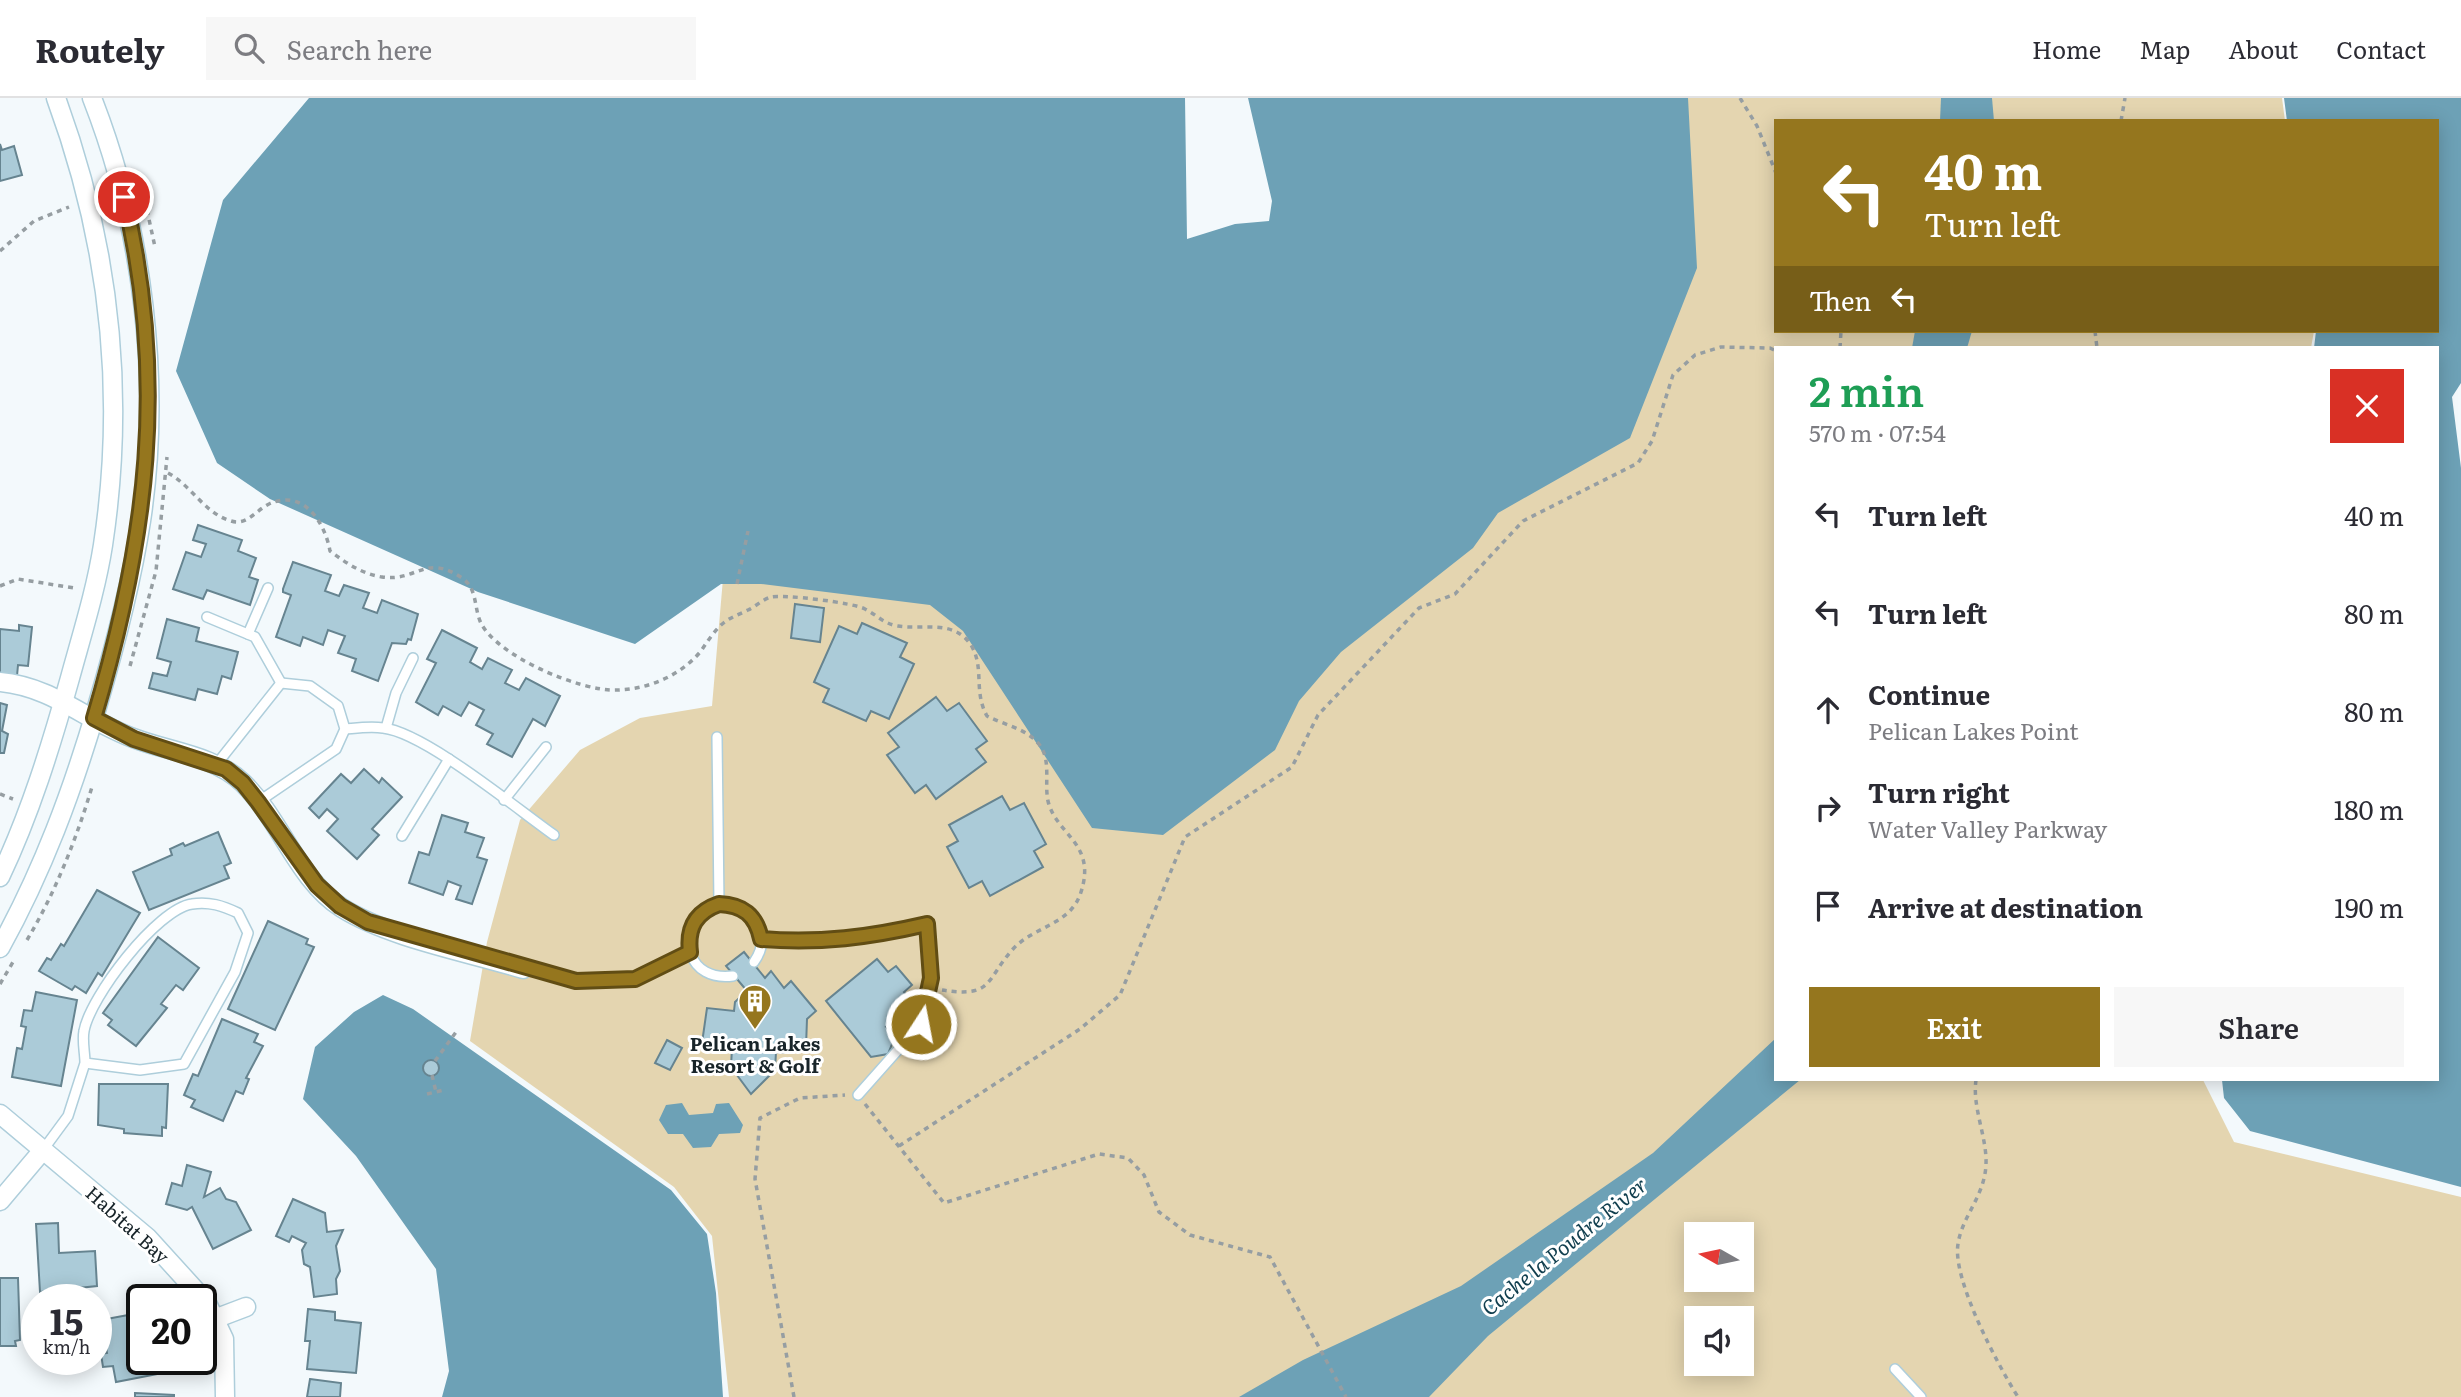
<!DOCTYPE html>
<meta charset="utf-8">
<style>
:root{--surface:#fff;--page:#f7f7f7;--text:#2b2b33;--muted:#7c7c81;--line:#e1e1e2;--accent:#95761e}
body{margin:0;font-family:Literata,serif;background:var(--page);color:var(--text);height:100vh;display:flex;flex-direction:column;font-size:26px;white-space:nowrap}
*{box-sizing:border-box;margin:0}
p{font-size:23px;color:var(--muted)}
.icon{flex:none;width:38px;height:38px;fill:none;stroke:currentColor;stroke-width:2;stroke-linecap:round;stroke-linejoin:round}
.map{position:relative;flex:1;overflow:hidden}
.side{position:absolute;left:1774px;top:248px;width:665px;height:735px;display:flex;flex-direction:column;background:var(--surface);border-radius:0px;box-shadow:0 4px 18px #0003}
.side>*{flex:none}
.guide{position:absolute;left:1774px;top:21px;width:665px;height:214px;border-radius:0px;box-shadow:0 4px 18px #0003;background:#95761e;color:#fff;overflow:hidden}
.needle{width:46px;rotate:279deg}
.tools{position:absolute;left:1684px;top:1124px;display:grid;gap:14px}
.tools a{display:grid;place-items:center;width:70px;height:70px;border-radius:0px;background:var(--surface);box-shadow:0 4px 18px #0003;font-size:35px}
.speed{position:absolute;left:21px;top:1186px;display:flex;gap:14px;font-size:35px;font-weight:700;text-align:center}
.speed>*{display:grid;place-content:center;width:91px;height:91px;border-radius:50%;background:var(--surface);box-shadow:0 4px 18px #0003;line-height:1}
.speed small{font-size:18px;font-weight:400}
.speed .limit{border:4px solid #111;border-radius:10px;background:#fff;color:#111}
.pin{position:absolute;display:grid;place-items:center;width:60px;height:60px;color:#fff;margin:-30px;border:4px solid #fff;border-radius:50%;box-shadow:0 2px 7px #0007}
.me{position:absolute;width:77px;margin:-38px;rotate:11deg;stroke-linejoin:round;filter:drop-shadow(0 0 5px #0008)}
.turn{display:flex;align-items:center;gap:24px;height:147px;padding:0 35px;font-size:32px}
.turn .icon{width:91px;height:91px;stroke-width:2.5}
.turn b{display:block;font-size:49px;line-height:60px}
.then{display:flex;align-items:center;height:66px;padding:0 35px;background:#0003;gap:14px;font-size:26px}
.round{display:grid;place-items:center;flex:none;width:74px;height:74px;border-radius:0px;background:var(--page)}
.summary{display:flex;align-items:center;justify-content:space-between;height:119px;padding:0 35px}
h1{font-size:42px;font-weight:600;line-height:52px;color:#1e9e55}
.button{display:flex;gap:14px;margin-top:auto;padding:14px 35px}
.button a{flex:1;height:80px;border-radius:0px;background:var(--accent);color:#fff;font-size:28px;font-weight:600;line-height:80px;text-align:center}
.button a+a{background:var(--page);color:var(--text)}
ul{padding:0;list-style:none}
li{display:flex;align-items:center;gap:21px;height:98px;padding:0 35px}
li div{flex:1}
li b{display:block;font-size:26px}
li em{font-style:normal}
header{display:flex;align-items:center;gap:42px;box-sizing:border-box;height:98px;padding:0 35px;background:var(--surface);border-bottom:2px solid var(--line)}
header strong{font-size:33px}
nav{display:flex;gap:38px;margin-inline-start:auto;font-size:24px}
.search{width:490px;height:63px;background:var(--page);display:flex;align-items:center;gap:18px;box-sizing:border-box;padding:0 24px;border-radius:0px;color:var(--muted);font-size:26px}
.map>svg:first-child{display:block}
.green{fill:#e4d5b0;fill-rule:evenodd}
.water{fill:#6da1b6}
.building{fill:#abcbd8;stroke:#668490;stroke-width:2}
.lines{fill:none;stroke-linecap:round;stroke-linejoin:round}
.lane-casing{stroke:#aecedb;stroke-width:12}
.street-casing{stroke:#aecedb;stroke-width:21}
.path{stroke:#969ea2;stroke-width:3.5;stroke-dasharray:5 5;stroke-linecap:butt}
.lane{stroke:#fff;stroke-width:9}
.street{stroke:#fff;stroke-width:18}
.route-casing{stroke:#614d14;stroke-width:18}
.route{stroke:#95761e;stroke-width:12}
.labels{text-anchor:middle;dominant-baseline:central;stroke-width:6;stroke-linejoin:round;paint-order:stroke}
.poi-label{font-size:19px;font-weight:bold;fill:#182429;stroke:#fff}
.street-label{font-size:19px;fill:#182429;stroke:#fff}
.water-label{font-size:21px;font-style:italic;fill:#103e4e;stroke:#fff}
</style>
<header>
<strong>Routely</strong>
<div class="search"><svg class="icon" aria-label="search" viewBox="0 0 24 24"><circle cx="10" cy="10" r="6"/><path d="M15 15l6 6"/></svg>Search here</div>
<nav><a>Home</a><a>Map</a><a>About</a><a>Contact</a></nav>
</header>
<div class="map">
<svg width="2461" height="1299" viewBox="0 0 2461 1299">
<rect width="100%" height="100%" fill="#f3f9fc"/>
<path class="green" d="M1638,0H2282L2285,23H1776V233H2314L2311,250H1776V982H2203L2234,1044L2461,1099V1299H729L712,1138L674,1089L470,943L487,844L520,722L580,652L640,620L712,608L726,446ZM1696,1136H1741V1181H1696ZM1696,1220H1741V1265H1696Z"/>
<g class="water">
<path d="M309,0H1185L1187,141L1235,126L1269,123L1272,103L1248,0H1688L1697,170L1630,340L1498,415L1473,450L1341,554L1299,603L1275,652L1163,737L1092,730L963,533L930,507L761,486H721L635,546L478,494L270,401L217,365L176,273L223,102Z"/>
<path d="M1941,0H1992L1994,23H1940Z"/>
<path d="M2284,0H2461V285L2452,299L2461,370V1089L2250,1033L2224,1000L2222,982H2438V250H2314L2316,233H2438V23H2287Z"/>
<path d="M1915,233H1972L1967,250H1912Z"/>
<path d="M383,897L413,911L671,1092L707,1136L716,1195L723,1299H442L449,1273L436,1171L356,1058L303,1001L315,949L354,914Z"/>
<path d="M1776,940V982H1800L1488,1238L1429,1299H1239L1303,1262L1461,1188L1653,1055Z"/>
<path d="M682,1005L689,1017L713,1015L716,1006L729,1005L743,1027L740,1035L719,1036L711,1049L693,1050L683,1036H668L659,1022L666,1007Z"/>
</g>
<g class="building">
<path d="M0,46L2,52L14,48L22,77L0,83Z"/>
<path d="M198,427L242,442L238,453L256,460L249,479L258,482L250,507L207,492L203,501L173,491L186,454L201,459L206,446L193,442Z"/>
<path d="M293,464L331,477L325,493L339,498L344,487L369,495L363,510L377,515L382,502L418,516L411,542L408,541L406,546L392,545L378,583L352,573L356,561L338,555L345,538L328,532L323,547L303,539L300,548L276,539L291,497L283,494V491Z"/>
<path d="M795,506L824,510L820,544L791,540Z"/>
<path d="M167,521L199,530L196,543L238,554L231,581L222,578L217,596L198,591L195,602L149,590L153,575L167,578L171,564L157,560Z"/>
<path d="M862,525L907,545L900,559L914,566L889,621L871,613L866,623L823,604L829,591L814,584L839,528L857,536Z"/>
<path d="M19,527L32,529L28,568L18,567L17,578L0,576V531L19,533Z"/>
<path d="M442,532L477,550L470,564L482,571L488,560L512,572L505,585L519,592L526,580L560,598L545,628L533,621L512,659L487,646L493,636L476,627L484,612L469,604L461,618L443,608L438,617L416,604L436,565L427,561Z"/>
<path d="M936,599L947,613L959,605L987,643L976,651L986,664L936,701L926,687L915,695L887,657L899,649L888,635Z"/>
<path d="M0,605L7,607L2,633L8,636L4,655H0Z"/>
<path d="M364,671L379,685L382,680L402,699L372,731L379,737L357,761L327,733L338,721L327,711L319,720L309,710L341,676L351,685Z"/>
<path d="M1002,698L1010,712L1024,705L1046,746L1034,753L1043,769L990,798L982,783L969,790L947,749L958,743L949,727Z"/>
<path d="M442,717L468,725L465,734L484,740L477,759L487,762L472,806L456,801L461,788L448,783L443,797L409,785L419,754L429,757Z"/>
<path d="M218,734L231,765L224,768L229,780L149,812L133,774L172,757L170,751L183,745L185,748Z"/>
<path d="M97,792L140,815L102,878L98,875L86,895L75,888L72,892L39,873L47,860L51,862L61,846L64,848Z"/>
<path d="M268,823L308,841L306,846L314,849L275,932L228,911Z"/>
<path d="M158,839L199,870L183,892L176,887L161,906L167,910L136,948L108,927L112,922L103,915Z"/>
<path d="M744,854L765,880L771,873L784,890L791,883L816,913L807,921L806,949L787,946L786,955L776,954L775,972L751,996L731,969L732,949L702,945L707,910L734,913L735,904L747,893L726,868Z"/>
<path d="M877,861L888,874L896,868L912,887L904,894L915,907L886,929L895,939L888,956L871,959L826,903Z"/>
<path d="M36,894L77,902L61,988L12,979L17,950L22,951L26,929L21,928L24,912L32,913Z"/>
<path d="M222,921L258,936L254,944L263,948L246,980L249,981L243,996L236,993L223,1023L191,1009L195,1002L184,997L193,976L198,978Z"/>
<path d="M667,942L682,950L670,972L655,965Z"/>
<circle cx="431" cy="970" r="8"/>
<path d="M99,986H168L166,1030L162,1029V1038L124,1035V1031L98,1027Z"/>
<path d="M187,1067L211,1074L204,1099L220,1090L226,1101L236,1104L251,1132L213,1151L192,1109L187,1112L166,1106L172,1085L182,1088Z"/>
<path d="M293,1101L325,1115L327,1134L343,1132L336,1148L340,1173L336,1181L337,1196L314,1199L310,1169L304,1166L302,1152L306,1145L292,1138L289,1144L276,1138Z"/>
<path d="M58,1125L59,1155L95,1153L97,1188L40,1194L36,1126Z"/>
<path d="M0,1180H18L20,1242L15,1243L16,1248H0Z"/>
<path d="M308,1211L335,1214V1222L361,1225L356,1275L307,1271L310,1243H305Z"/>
<path d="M139,1215L142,1262H171L173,1273L116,1284L113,1268L103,1269L101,1256L107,1255L101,1222Z"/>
<path d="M310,1281L341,1285L340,1299H307Z"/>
<path d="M135,1295L174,1297V1299H135Z"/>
</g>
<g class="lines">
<defs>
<g id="lane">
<path d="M207,519L255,539L281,585"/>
<path d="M248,536L268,490"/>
<path d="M386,630L396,595L413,560"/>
<path d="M345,631C357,630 371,628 383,630C424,634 517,711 554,737"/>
<path d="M717,639L719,806"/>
<path d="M216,667L281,585L310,588L338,608L345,631L336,651L258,704"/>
<path d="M504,702L546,649"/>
<path d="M402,738L449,661"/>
<path d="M761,841C819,846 871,839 927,826L931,880L921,926L858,997"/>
<path d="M523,871L576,883L634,881L690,854"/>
<path d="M733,878C688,884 675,837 707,810C743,798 778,830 754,864"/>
<path d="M43,1052L68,1018L85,965L140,972L184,966L235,874L248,835L238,815C223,808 209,803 192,806C157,811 90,899 84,933C82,943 85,955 85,965"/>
<path d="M1895,1271L1921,1299"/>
</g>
<g id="street">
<path d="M0,584C54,589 87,624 136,641C171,654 215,658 243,685C281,722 297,781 342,810C390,840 468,854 523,871"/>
<path d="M0,779C30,716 51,648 70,580C82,536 96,492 103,447C126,295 109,144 56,0"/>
<path d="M0,850C43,772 72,694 97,609C115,548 131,487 141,423C162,284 143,130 92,0"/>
<path d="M0,1016L148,1140L207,1205L224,1241L225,1299"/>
<path d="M0,1103L43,1052"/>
<path d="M217,1220L246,1209"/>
</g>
</defs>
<use href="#lane" class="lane-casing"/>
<use href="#street" class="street-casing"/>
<g class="path">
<path d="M1740,0L1757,28L1776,75"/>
<path d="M2121,23L2125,0"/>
<path d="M147,112L155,149"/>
<path d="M0,153L34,123L69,109"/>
<path d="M2095,233L2097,250"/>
<path d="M1840,250L1841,233"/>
<path d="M168,375C192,388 204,415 231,423C247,428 256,412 269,406C304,390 325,425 330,453C346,465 362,476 382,479C417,484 425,455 462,480C477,490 474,508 480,523C494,557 581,594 617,592C649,591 680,578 701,553C707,544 713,535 720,528C728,520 738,517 748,512C755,509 763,501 771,499C783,496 855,505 865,511C877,517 884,526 898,528C923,532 954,521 971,547C985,570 973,593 987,618C1004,627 1025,630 1038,645C1052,660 1044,685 1048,703C1056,737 1097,745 1081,794C1071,827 1034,828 1013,851C985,882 994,900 942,892"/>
<path d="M737,486L748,433"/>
<path d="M0,488L18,481L74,490"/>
<path d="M130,568L156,473L167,359"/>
<path d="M0,696L13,701"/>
<path d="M27,842C55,795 76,742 92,689"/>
<path d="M0,886L13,864"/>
<path d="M435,963L456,934"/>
<path d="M432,977L436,994"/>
<path d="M1976,982C1972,1009 1987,1039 1986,1066C1985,1098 1962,1118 1958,1146C1952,1182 1999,1269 2018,1299"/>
<path d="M427,996L444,992"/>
<path d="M865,1006L944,1105L1099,1056L1128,1060L1144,1077L1159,1114L1190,1137L1270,1159L1346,1299"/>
<path d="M899,1048L1080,931L1120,897L1185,739L1292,669L1318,617L1419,510L1455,496L1523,423L1638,365L1652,343L1673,277L1695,257L1721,249L1770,250L1776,253"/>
<path d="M794,1299L755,1081L760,1020L800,1000L845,997"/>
</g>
<use href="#lane" class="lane"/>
<use href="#street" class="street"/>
</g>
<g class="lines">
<defs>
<path id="route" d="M124,99C168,282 147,442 94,620L134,641L226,671L243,685L258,704L317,787L340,808L368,824L576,883L635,881L690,854C687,830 696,814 719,806C743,807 756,817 761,841C819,846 871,839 927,826L931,880L921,926"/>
</defs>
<use href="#route" class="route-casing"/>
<use href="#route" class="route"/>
</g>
<defs>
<symbol id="building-pin" viewBox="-11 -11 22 30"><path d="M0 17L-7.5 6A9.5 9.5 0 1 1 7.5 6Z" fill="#95761e" stroke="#fff"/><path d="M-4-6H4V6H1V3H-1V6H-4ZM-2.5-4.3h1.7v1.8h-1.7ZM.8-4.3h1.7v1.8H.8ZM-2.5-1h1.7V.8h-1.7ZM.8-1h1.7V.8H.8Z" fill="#fff"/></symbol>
</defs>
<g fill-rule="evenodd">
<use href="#building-pin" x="736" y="884" width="38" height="52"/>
</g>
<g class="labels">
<g class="poi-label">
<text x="755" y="945">Pelican Lakes<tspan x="755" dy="22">Resort &amp; Golf</tspan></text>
</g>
<g class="street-label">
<text transform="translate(128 1126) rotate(42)">Habitat Bay</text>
</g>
<g class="water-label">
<text transform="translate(1563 1147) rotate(-39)">Cache la Poudre River</text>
</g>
</g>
</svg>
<div class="tools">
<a><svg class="needle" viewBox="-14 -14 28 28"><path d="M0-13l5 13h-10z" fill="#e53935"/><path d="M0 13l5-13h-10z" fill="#7c7c81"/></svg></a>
<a><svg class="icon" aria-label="sound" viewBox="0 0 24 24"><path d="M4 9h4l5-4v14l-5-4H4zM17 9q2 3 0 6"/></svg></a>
</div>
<div class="speed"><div>15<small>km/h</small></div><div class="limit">20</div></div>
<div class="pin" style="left:124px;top:99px;background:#d93025"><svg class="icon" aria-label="arrive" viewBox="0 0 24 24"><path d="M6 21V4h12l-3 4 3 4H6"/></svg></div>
<svg class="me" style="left:921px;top:926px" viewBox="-20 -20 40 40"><circle r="17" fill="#95761e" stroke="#fff" stroke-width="3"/><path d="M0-11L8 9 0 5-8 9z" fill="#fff"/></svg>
<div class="guide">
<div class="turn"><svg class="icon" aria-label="left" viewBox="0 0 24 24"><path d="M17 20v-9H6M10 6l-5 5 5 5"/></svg><div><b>40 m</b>Turn left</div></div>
<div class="then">Then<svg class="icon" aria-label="left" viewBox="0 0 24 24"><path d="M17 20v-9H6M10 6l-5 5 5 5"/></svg></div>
</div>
<section class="side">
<div class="summary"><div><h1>2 min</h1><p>570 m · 07:54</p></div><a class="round" style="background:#d93025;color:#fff"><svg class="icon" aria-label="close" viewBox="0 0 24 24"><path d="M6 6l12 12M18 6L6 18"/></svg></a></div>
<ul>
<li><svg class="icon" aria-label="left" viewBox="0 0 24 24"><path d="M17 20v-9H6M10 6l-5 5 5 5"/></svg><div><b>Turn left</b></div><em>40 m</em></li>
<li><svg class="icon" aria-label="left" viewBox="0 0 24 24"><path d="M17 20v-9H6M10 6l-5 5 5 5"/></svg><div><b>Turn left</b></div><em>80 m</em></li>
<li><svg class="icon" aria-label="ahead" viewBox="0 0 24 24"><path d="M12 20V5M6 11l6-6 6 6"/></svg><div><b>Continue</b><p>Pelican Lakes Point</p></div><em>80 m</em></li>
<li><svg class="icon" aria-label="right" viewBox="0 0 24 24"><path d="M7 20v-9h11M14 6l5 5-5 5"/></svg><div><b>Turn right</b><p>Water Valley Parkway</p></div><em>180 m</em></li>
<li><svg class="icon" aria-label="arrive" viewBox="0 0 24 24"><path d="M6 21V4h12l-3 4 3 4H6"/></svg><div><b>Arrive at destination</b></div><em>190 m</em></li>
</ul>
<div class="button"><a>Exit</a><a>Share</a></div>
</section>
</div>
